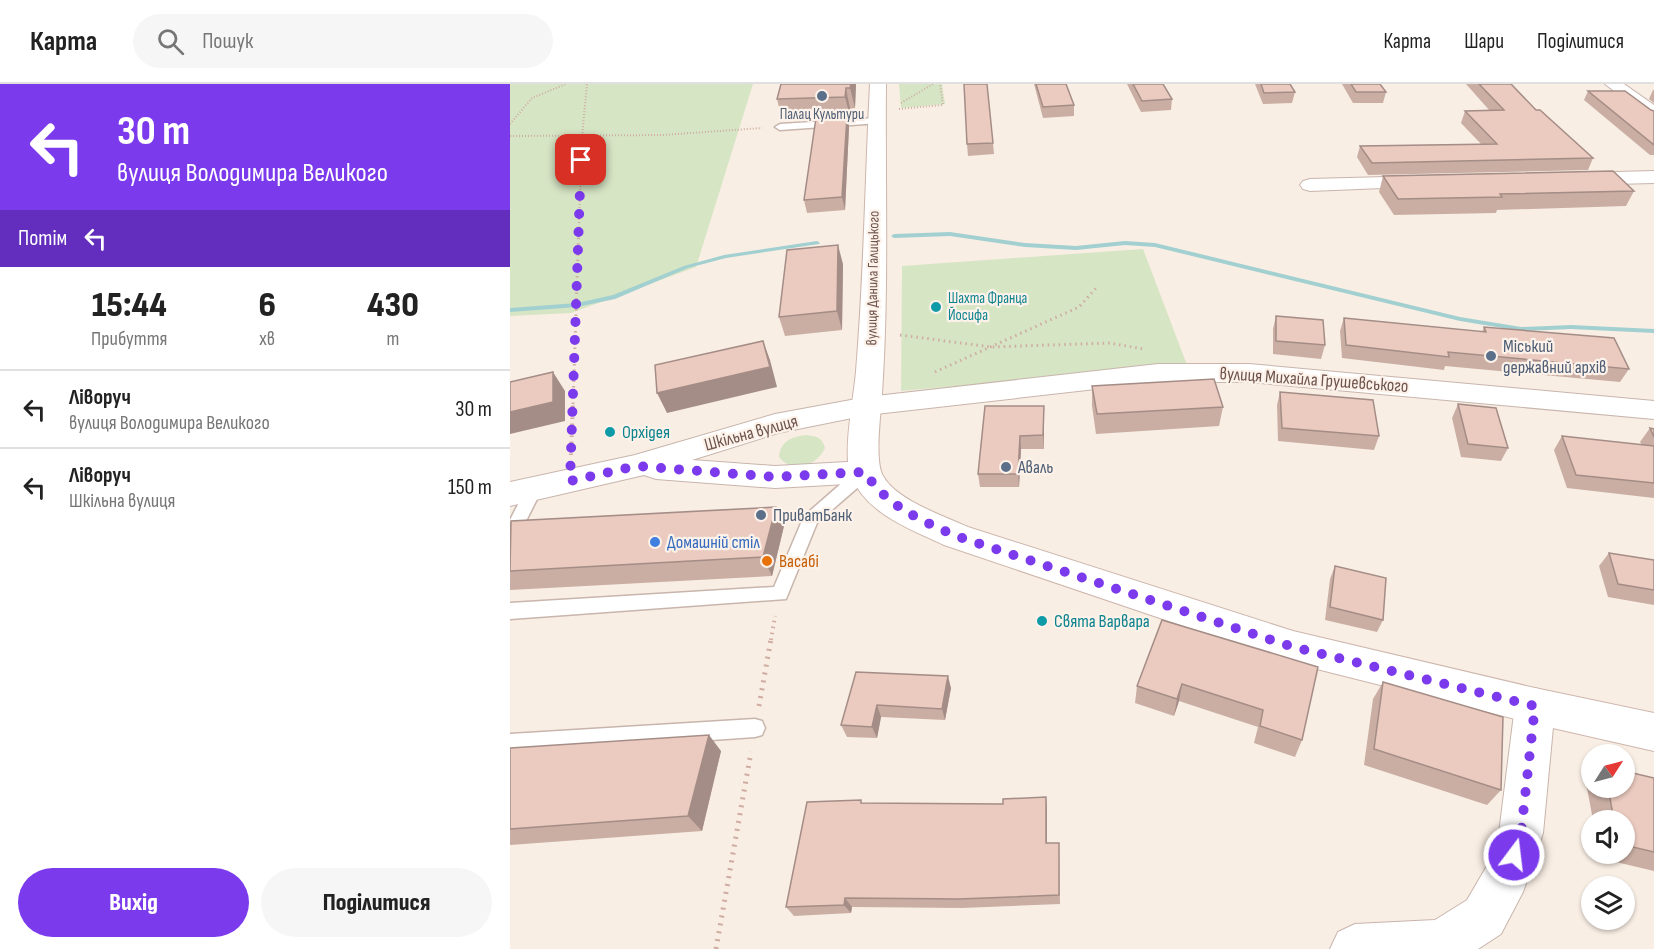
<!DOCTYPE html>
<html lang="uk">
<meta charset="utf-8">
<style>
:root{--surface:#fff;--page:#f6f6f6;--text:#222;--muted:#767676;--line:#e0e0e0;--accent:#7c3aed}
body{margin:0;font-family:"Sofia Sans Condensed",sans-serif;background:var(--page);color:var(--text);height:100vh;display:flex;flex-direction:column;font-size:22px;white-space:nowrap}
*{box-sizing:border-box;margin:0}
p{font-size:20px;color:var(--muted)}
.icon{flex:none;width:33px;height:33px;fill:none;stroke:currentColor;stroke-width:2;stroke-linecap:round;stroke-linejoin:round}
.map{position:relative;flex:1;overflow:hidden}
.side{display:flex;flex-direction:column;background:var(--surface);width:510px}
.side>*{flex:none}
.guide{background:#7c3aed;color:#fff;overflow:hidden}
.needle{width:39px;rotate:54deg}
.fabs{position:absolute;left:1071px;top:660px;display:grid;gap:12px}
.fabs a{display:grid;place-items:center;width:54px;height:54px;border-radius:50%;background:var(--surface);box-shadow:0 2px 4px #0004;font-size:30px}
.pin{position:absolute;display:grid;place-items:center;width:51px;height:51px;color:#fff;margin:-26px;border-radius:12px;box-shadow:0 3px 9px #0006}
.me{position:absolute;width:66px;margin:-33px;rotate:15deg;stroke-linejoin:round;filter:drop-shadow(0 0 4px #0008)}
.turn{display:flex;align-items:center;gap:21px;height:126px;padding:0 18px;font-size:27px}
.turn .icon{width:78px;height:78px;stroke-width:2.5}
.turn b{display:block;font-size:42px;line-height:51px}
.then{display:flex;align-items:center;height:57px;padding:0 18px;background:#0003;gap:12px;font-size:22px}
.eta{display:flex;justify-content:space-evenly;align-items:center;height:102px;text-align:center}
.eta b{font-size:36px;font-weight:800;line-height:42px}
.button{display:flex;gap:12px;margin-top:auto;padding:12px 18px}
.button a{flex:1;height:69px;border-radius:36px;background:var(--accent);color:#fff;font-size:24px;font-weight:800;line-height:69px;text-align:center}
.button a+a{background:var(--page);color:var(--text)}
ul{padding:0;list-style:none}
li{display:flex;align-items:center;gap:18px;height:78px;padding:0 18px;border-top:2px solid var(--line)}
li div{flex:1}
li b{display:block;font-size:22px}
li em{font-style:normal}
header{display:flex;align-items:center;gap:36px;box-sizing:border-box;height:84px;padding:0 30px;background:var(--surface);border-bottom:2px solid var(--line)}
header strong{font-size:28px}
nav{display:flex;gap:33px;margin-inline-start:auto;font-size:21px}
.search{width:420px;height:54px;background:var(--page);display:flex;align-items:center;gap:15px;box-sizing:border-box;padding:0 21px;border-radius:33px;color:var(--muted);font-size:22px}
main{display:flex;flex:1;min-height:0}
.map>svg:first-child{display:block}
.green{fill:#d6e5c4}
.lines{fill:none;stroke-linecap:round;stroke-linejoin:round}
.stream{fill:#a2d0d0;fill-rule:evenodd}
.service-casing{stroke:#c8b5ac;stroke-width:3}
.minor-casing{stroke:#c8b5ac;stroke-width:2}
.tertiary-casing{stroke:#c8b5ac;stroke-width:2}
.secondary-casing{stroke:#cdb6ac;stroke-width:2}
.path-far3{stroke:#cfada2;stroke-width:2;stroke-dasharray:1 2;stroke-linecap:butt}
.path-far2{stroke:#cfada2;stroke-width:3;stroke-dasharray:1.5 4;stroke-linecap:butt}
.path-far1{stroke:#cfada2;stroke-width:4;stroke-dasharray:1.5 4.5;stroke-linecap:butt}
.path{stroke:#cfada2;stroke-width:5;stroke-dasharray:2 6;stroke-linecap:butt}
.service{fill:#fff;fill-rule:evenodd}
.minor{fill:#fff;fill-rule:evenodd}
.tertiary{fill:#fff;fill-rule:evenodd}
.secondary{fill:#fff;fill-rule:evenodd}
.wall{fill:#caaea4}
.shaded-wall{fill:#a48d86}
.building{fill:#ebcabf;stroke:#a48d86;stroke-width:1.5}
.route{stroke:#7c3aed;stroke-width:10;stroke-dasharray:0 18}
.service-dot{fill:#5c6f8a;stroke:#fcf2e9;stroke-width:2}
.culture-dot{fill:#0f9aa8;stroke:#fcf2e9;stroke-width:2}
.shop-dot{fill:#3f7fe0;stroke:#fcf2e9;stroke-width:2}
.food-dot{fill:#e8710a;stroke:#fcf2e9;stroke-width:2}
.labels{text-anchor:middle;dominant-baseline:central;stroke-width:4.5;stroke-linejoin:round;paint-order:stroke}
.far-service-label{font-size:15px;fill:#4e5e75;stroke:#fcf2e9}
.far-street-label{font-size:15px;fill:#6e544d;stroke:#fcf2e9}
.far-culture-label{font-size:15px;fill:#0d838f;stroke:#fcf2e9;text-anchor:start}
.service-label{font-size:18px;fill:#4e5e75;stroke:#fcf2e9;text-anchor:start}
.street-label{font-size:18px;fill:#6e544d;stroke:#fcf2e9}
.culture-label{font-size:18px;fill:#0d838f;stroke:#fcf2e9;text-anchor:start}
.shop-label{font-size:18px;fill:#366cbe;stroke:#fcf2e9;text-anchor:start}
.food-label{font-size:18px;fill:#c56008;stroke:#fcf2e9;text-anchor:start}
</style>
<header>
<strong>Карта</strong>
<div class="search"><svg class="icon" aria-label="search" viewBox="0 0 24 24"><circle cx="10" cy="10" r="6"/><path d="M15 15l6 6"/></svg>Пошук</div>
<nav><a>Карта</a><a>Шари</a><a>Поділитися</a></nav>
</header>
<main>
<section class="side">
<div class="guide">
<div class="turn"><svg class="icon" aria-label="left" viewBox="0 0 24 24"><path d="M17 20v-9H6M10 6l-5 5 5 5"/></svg><div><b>30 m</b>вулиця Володимира Великого</div></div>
<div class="then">Потім<svg class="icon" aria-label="left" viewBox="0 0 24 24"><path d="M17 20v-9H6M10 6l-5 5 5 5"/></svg></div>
</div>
<div class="eta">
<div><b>15:44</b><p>Прибуття</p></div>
<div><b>6</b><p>хв</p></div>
<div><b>430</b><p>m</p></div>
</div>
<ul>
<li><svg class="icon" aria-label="left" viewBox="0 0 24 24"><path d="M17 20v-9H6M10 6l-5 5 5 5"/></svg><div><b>Ліворуч</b><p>вулиця Володимира Великого</p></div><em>30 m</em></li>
<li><svg class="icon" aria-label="left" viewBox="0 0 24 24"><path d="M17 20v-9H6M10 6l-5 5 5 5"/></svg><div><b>Ліворуч</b><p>Шкільна вулиця</p></div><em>150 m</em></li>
</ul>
<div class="button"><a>Вихід</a><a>Поділитися</a></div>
</section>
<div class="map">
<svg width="1144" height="865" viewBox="0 0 1144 865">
<rect width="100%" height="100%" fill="#f9eee4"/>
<g class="green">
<path d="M0,0H243L186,183L61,229L0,232Z"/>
<path d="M389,0H432L435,20L391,24Z"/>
<path d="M633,165L677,281L391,307L392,182Z"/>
<path d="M296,351C306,352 312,353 315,364C307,382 282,390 269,373C270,357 282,353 296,351Z"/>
</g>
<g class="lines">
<g class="stream">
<path d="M440,148L515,159L566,162L615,157L645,159L950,233L1011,243L1061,241L1144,245V249L1061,245L1011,247L950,237L645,163L615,161L566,166L515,163L440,152L384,154L381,152L384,150Z"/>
<path d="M307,157L310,159L309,160L216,174L178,184L105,215L67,223L0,228V224L67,219L103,211L174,182L214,171Z"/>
</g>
<defs>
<g id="service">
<path d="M367,34L372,37L370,39L270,46L265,43L270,40Z"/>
<path d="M355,382L361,384L363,388L361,392L307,439L276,515L0,535V519L264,503L294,432L349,384Z"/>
<path d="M24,399L30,401L32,405L6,457L0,458V436L18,401Z"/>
<path d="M245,635L252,637L255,644L252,651L245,653L0,670V650Z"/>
</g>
<g id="minor">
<path d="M1095,0H1114L1144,21V34L1138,33Z"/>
<path d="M1144,87V99L1065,101L1058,99L1055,95L1058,91L1065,89Z"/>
<path d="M915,92L922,94L925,98L922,102L800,107L793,105L790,101L793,97L800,95Z"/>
<path d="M648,280H739L1144,317V335L739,298H648L357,331L347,329L343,322L347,315L357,313Z"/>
<path d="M1025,604L1039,609L1045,622L1033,749L1013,808L991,850L968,865H820L828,848L845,840L925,836L957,816L978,780L989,749L1005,622L1011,609Z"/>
</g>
<path id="tertiary" d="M357,313L367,315L371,322L367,329L268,349L182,376L265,382L355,377L366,380L371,388L366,396L355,399L265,404L146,395L134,391L0,422V398L125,371L265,330Z"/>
<path id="secondary" d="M360,0H376C375,103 379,207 372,310C371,329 364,376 373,392C386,416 434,432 458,443L783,547L1025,604L1144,629V667L1025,640L783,579L434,461C400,445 357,430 341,392C332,370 344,313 346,287C354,192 355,96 360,0Z"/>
</defs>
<use href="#service" class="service-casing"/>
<use href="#minor" class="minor-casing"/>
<use href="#tertiary" class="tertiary-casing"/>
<use href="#secondary" class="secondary-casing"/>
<g class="path-far3">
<path d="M391,19L423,0"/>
<path d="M389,25L433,21L430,0"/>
<path d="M0,40L22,14L56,0"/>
<path d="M0,52L153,51L252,44"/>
<path d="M69,139L72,53L77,0"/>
</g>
<g class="path-far2">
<path d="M390,251L481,263L600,259L633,265"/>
<path d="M425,288L569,223L587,203"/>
<path d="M63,320L69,138"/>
</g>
<g class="path-far1">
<path d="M61,371L63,318"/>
<path d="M261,556L265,532"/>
</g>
<g class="path">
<path d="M249,622L261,555"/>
<path d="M206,865L241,668"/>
</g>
<use href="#service" class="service"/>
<use href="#minor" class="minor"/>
<use href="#tertiary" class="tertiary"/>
<use href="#secondary" class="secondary"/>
</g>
<g class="wall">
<path d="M346,0L345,24L340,25V33L337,34L339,43L335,126L297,129L294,116L306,35L272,36L267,15Z"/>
<path d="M524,0H556L564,21V32L533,34Z"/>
<path d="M617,0H653L662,15L661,26L631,28Z"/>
<path d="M745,0H780L785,8L782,19L753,20Z"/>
<path d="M832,0H870L876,8L873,19H843Z"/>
<path d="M956,0H1001L1026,26L1083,74L1078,86L858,91L847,73L850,62L971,60L951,39L955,27H980Z"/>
<path d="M1143,6H1144V19L1139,15Z"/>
<path d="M1078,7L1144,27V71H1140L1074,16Z"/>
<path d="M483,59L484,70L458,72L457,60Z"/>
<path d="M873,92L1124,107L1116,122L987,126L986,129L884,131L869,108Z"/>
<path d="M333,180L332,246L275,252L269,233Z"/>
<path d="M766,232L815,261L811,275L763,270V245Z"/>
<path d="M834,234L972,248L974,243L1119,285L1110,298L935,282L934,286L832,274L830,247Z"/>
<path d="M582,302L713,323L709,342L586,350L582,322Z"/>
<path d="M770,308L869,352L864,366L768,357L767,321Z"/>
<path d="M948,320L998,364L991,377L951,373L942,334Z"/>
<path d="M475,322L534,335V365H511L509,403H470L468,390Z"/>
<path d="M1140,344L1144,345V414L1057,404L1044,366L1052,352L1132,361L1130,358Z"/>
<path d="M0,438L274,442L262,492L0,506Z"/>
<path d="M1099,469L1144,476V521L1098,513L1089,482Z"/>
<path d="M825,482L873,536L867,548L815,536L820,495Z"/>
<path d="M652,536L792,656L785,673L744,659L748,643L669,617L664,632L625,619L627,602Z"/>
<path d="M346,588L441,604L435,636L371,633L367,654L337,653L331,641Z"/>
<path d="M873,598L991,706L977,721L854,681L863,615Z"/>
<path d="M0,664L211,667L192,747L0,761Z"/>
<path d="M1082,694V704H1114L1144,694V787L1089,774V770H1114V736H1083L1076,699Z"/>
<path d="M352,719L537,724V759H549L550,820L452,824L342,823L341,829L284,832L276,823Z"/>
</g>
<g class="shaded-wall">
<path d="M341,0H346L345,24L340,4Z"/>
<path d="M336,4L340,25V33L335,13Z"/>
<path d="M337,32L339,43L335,126L332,113Z"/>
<path d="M328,161L333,180L332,246L327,227Z"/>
<path d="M253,257L260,276L267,303L157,329L147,309Z"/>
<path d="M43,288L55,307V337L0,350V328Z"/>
<path d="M534,322V365L533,351Z"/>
<path d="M510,352L511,365L509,403L508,390Z"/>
<path d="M266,423L274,442L262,492L253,473Z"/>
<path d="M438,592L441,604L435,636L432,625Z"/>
<path d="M672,600L669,617L664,632L667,615Z"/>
<path d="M367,621L371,633L367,654L362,643Z"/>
<path d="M199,651L211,667L192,747L178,732Z"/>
<path d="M536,713L537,724V769L536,759Z"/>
<path d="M335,814L342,823L341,829L334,821Z"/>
</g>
<g class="building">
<path d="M271,0H341L340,4H336L335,13L267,15Z"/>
<path d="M454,0H477L483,59L457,60Z"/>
<path d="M526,0H556L564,21L533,23Z"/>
<path d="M623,0H653L662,15L632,17Z"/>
<path d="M751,0H780L785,8L754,9Z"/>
<path d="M841,0H870L876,8H846Z"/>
<path d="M969,0H1001L1026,26H1030L1083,74L862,79L850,62L987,60L955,27L994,26Z"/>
<path d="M1078,7H1115L1141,26L1144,27V61Z"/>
<path d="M337,32L332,113L294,116L306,34Z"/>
<path d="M1103,87L1124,107L990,110L992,113L888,115L873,92Z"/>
<path d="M328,161L327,227L269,233L277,166Z"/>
<path d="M766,232L813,236L815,261L766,257Z"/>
<path d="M834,234L976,248L974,243L1104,254L1119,285L938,268L939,273L836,261Z"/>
<path d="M253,257L260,283L147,309L145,281Z"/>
<path d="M43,288V318L0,328V298Z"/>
<path d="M704,295L713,323L587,330L582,302Z"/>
<path d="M770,308L863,316L869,352L772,344Z"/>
<path d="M948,320L986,324L998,364L958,360Z"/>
<path d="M475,322H534L533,351L510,352L508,390H468Z"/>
<path d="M1140,344L1144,345V353Z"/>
<path d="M1052,352L1144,362V399L1066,391Z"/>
<path d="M266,423L253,473L0,487L1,437Z"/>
<path d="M1099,469L1144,476V506L1108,500Z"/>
<path d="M825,482L876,494L873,536L820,523Z"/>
<path d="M652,536L808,583L792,656L750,642L753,626L672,600L667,615L627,602Z"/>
<path d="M346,588L438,592L432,625L367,621L362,643L331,641Z"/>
<path d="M873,598L993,633L991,706L864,665Z"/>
<path d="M199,651L178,732L0,745V664Z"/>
<path d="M1114,687L1144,694V768L1114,761V736H1104L1098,704H1114Z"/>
<path d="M536,713V759H549V811L449,815L335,814L334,821L276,823L297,718L351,716V719L493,720V715Z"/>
</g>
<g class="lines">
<path class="route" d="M71,76L60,397L126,382L265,393L355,388C376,422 411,436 446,452L783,563L1025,622L1011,749L1004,771"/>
</g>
<g class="service-dot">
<circle cx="312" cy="12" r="6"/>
<circle cx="981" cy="272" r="6"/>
<circle cx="496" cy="383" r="6"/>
<circle cx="251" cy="431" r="6"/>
</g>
<g class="culture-dot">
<circle cx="426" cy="223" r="6"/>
<circle cx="100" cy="348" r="6"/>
<circle cx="532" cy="537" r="6"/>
</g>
<circle class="shop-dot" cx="145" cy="458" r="6"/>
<circle class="food-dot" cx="257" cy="477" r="6"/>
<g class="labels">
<g class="far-service-label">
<text x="312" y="30">Палац Культури</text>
</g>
<g class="far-street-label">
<text transform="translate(363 194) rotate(-89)">вулиця Данила Галицького</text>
</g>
<g class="far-culture-label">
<text x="438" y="214">Шахта Франца<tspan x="438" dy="17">Йосифа</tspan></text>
</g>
<g class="service-label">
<text x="993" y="262">Міський<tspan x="993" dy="21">державний архів</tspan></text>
<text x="508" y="383">Аваль</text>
<text x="263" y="431">ПриватБанк</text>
</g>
<g class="street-label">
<text transform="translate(804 296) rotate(4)">вулиця Михайла Грушевського</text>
<text transform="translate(241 349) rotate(-15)">Шкільна вулиця</text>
</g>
<g class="culture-label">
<text x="112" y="348">Орхідея</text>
<text x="544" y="537">Свята Варвара</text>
</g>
<g class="shop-label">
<text x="157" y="458">Домашній стіл</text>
</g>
<g class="food-label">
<text x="269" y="477">Васабі</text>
</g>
</g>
</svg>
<div class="fabs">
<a><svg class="needle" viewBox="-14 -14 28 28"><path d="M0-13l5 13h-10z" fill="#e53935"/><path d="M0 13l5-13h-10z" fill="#767676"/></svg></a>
<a><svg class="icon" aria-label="sound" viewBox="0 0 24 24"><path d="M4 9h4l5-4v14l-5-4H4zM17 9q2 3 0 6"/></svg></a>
<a><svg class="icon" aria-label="layers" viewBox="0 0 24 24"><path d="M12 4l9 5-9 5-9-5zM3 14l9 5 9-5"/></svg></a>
</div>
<div class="pin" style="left:71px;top:76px;background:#d93025"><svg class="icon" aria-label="arrive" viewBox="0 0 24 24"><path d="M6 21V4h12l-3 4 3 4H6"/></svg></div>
<svg class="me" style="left:1004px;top:771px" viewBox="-20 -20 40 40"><circle r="17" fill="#7c3aed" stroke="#fff" stroke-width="3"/><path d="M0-11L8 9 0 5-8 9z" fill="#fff"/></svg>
</div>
</main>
